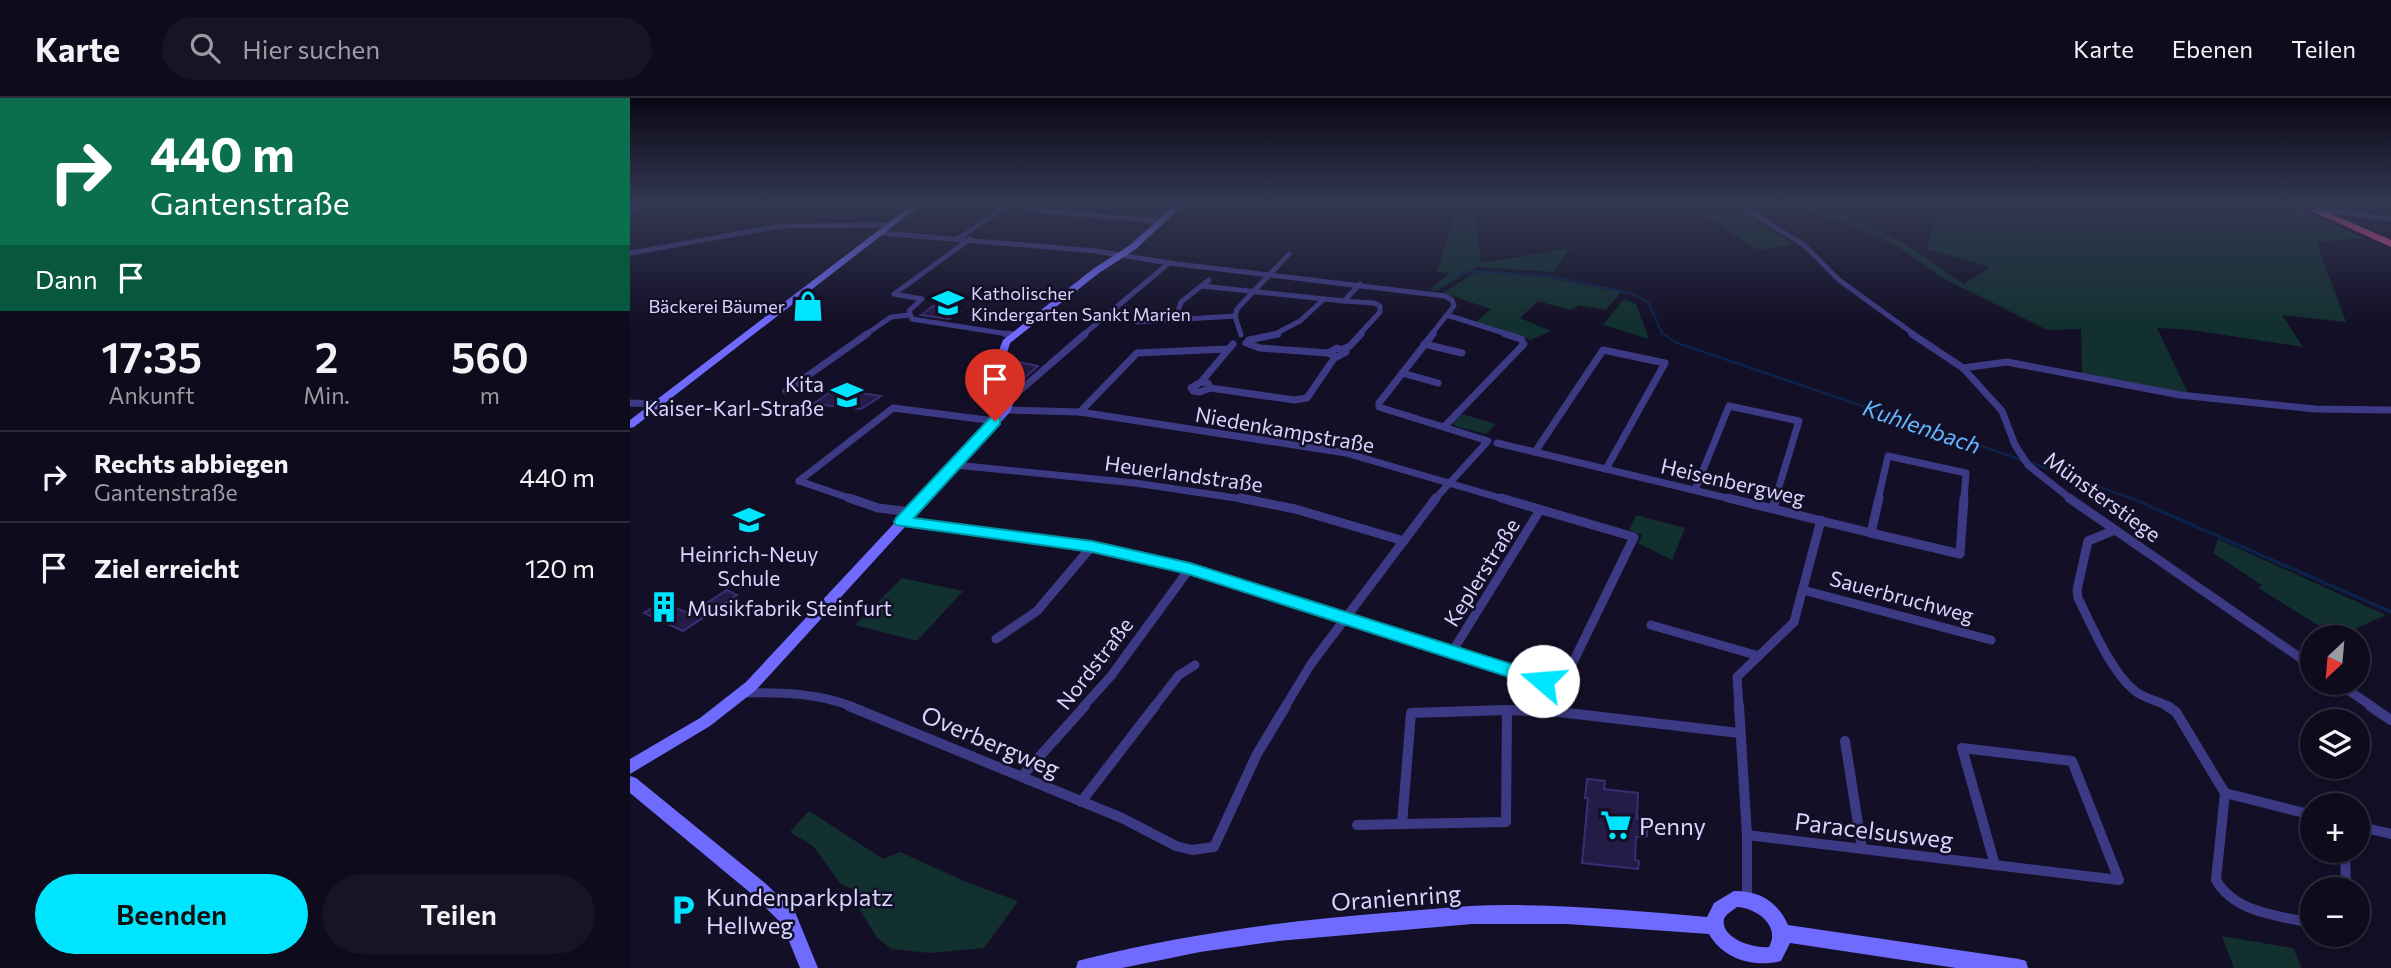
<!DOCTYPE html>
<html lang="de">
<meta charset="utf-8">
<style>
:root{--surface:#0e0b1c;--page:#171425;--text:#f1f3f6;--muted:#9b9ba3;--line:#2e2b3b;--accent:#00e5ff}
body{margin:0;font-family:Commissioner,sans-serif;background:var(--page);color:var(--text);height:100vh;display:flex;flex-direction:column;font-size:26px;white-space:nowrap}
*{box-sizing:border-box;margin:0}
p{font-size:23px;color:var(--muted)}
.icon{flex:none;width:38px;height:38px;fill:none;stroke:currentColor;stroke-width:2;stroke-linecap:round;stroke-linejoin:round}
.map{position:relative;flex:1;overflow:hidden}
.details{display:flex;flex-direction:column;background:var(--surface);width:630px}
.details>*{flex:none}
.top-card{background:#0b6e4f;color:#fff;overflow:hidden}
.needle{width:46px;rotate:206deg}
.fabs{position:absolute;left:1670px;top:527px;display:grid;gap:14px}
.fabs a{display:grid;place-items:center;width:70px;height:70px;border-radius:50%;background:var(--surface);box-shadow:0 4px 10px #0003,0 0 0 2px var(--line);font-size:35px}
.pin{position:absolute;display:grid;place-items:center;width:60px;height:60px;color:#fff;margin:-72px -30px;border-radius:50% 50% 50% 0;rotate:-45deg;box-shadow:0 0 7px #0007}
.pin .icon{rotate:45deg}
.me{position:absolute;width:77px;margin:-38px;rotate:288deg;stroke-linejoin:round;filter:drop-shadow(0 0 5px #0008)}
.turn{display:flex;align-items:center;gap:24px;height:147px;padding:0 35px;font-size:32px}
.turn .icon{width:91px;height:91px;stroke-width:2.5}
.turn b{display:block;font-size:49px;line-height:60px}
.then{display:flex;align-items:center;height:66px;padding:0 35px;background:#0003;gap:14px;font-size:26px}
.eta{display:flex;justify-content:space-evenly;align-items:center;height:119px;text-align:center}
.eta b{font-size:42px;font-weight:600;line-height:49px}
.primary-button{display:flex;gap:14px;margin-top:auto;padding:14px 35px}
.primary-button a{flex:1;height:80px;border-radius:42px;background:var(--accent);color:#111;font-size:28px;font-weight:600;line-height:80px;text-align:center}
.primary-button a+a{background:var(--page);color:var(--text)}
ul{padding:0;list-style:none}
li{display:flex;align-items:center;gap:21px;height:91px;padding:0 35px;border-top:2px solid var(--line)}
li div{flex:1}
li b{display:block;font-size:26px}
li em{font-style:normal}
header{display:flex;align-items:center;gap:42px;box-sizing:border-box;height:98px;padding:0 35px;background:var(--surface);border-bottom:2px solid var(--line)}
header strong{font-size:33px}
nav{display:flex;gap:38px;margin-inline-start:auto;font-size:24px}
.search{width:490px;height:63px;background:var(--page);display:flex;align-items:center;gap:18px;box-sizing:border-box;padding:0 24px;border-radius:38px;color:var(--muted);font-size:26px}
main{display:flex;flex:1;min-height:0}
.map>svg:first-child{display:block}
.green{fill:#12302f}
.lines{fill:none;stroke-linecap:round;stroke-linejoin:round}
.stream-far1{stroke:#0c2248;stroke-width:2.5}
.stream{stroke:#0c2248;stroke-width:3.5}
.building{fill:#241b47;stroke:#3b2d73;stroke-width:2}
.street-far3{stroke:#3d3a85;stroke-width:5}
.street-far2{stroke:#3d3a85;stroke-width:7}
.street-far1{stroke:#3d3a85;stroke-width:9}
.street{stroke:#3d3a85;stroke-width:10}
.secondary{fill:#6f6bff;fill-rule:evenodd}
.highway{fill:#ff4fa3;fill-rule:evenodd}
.street-bridge{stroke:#3d3a85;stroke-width:5}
.route{fill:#00e5ff;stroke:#0095a6;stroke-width:2}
.labels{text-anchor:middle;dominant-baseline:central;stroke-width:5;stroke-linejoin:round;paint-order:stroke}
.far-poi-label{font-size:18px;fill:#d9d4ff;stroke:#130f26;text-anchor:start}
.poi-label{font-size:21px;fill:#d9d4ff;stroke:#130f26;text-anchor:end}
.street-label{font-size:21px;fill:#d9d4ff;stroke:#130f26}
.water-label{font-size:23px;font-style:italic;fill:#62b6ff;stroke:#130f26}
.near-street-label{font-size:24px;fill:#d9d4ff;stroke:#130f26}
.near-poi-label{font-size:24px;fill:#d9d4ff;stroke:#130f26;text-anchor:start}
</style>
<header>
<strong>Karte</strong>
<div class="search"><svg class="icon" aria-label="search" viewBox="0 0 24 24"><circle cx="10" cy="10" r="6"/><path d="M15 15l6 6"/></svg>Hier suchen</div>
<nav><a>Karte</a><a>Ebenen</a><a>Teilen</a></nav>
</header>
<main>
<section class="details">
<div class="top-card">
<div class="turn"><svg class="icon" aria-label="right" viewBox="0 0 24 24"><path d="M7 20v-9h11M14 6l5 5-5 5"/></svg><div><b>440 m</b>Gantenstraße</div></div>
<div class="then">Dann<svg class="icon" aria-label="arrive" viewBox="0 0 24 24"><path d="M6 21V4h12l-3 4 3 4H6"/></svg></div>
</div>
<div class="eta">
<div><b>17:35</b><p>Ankunft</p></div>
<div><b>2</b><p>Min.</p></div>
<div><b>560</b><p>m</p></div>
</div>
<ul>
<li><svg class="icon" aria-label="right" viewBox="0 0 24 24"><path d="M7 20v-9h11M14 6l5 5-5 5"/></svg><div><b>Rechts abbiegen</b><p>Gantenstraße</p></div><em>440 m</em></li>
<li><svg class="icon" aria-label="arrive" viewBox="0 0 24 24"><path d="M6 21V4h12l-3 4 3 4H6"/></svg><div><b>Ziel erreicht</b></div><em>120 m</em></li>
</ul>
<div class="primary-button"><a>Beenden</a><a>Teilen</a></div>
</section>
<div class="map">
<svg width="1761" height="870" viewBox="0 0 1761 870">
<rect width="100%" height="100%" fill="#130f26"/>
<g class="green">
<path d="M770,106H843L851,165L940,150L924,174L848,169L806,193L799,192L820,175L807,174L827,109Z"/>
<path d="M1057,106H1098L1164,146L1128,152Z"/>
<path d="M1157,106C1192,106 1249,131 1280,149C1299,161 1315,175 1334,186L1360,169L1297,151L1309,106H1659L1734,140L1686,144L1716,224L1652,217L1673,249L1562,232L1527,230L1558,295L1485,284L1452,276L1451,231L1417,232L1315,181L1268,149L1219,126Z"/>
<path d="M846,174L914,179L991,194L976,212L949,207L940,212L908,203L890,220L921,233L901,242L846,224L861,211L813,195Z"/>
<path d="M994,201L1006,206L1019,241L973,227Z"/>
<path d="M832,316L866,326L856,336L825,328L823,325Z"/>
<path d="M1006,417L1055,430L1042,462L1008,445L1012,437L999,432Z"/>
<path d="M1588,441L1756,517L1707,539L1628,490L1632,487L1583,455Z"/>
<path d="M272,480L333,493L287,543L225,527Z"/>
<path d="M179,713L253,761L270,754L334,783L388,803L354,850L300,855L262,851L247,840L230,812V802L222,791L211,786L183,748L160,734Z"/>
<path d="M1592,838L1663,850L1672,870H1604Z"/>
</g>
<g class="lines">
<g class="stream-far1">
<path d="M829,177L840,173L920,178L1003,196L1018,204L1032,235L1047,245L1392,362"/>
<path d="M1399,364L1506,402"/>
</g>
<path class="stream" d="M1501,400L1761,514"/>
</g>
<g class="building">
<path d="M303,208L315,210L312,212L330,214L319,221L291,217Z"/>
<path d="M389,264L408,268L390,284L380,283L378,275Z"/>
<path d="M206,290L217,293L251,298L231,311L183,306Z"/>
<path d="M97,492L107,497L53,533L14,515L32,504L60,516Z"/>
<path d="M957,681L975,683L974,691L1008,695L1007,720L1017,721V738L1006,739L1005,762L1009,763L1008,771L952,765L958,700H955Z"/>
</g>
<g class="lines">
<g class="street-far3">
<path d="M380,106L414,113L528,123"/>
<path d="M1107,106L1174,147L1209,182L1285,237"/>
<path d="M1647,106L1656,107"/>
<path d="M0,115L13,106"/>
<path d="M1718,115L1761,121"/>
<path d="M251,135L466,153L539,165L815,198L822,202L824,208L801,237"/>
<path d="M329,140L379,106"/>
<path d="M340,141L264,196L292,201L279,213L282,221L384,237"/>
<path d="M0,155L151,128L260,127"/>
<path d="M572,188L714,203"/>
<path d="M817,217L880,237"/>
<path d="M545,222L551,204L579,182"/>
<path d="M507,224L605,218"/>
<path d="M235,237L261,219L280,217"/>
<path d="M453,237L539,165"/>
<path d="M611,237L605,218L607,211L659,156"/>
<path d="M643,237L670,223L694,201"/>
<path d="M729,237L750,214V208L744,205L714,203L730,186"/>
</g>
<g class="street-far2">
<path d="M376,236L384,237"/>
<path d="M803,236L749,305V309L858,343L804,402"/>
<path d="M1282,236L1333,270L1372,313L1385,347L1398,367L1442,402"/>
<path d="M619,242L648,236"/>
<path d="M616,245L630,250L698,255"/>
<path d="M794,246L832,255"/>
<path d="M707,250L716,254L707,259L698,255Z"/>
<path d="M713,251L720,248L731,236"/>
<path d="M1333,270L1377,264L1550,297L1685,311L1761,312"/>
<path d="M772,275L808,285"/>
<path d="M571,284L603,246"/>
<path d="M571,284L578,285L580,290L570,294L563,293L561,290Z"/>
<path d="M580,290L664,302L677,300L705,259"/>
<path d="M156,293L237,236"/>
<path d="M380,301L455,236"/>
<path d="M0,305L28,306"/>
<path d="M376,312L450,314L716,355L877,402"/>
<path d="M450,314L507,255L597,251"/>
<path d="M814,329L894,246L891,241L875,236"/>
<path d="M867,345L1105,402"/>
<path d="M905,354L973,252L1035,265L976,371"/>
<path d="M325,367L505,385L619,402"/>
<path d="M169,383L263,310L365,323"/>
<path d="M169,383L225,402"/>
<path d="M1065,392L1099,308L1169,323L1145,402"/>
<path d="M1248,402L1258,358L1336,375L1334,402"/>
</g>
<g class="street-far1">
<path d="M219,400L248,410L281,414"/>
<path d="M610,400L665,411L774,443"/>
<path d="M1098,400L1241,435"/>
<path d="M1439,400L1682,568"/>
<path d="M1143,410L1146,400"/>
<path d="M272,424L462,448L560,470L931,589L1004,439L871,400"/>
<path d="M1485,432L1458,443L1447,492L1448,500C1462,528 1481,574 1505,593C1515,601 1529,603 1540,609"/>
<path d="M1241,435L1330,456L1334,400"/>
<path d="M1241,435L1249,400"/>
<path d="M1173,492L1361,542"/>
<path d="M1021,527L1129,558"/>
<path d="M366,541L407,513L462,448"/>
<path d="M822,554L910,412"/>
<path d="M1706,584L1743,609"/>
<path d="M114,595C150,594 189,595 223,609"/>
<path d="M453,609L481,578L560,470"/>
<path d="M524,609L549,577L565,567"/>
<path d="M655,609L681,566L806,400"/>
<path d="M1109,609L1107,579L1164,524L1191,422"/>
</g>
<g class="street">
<path d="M219,608L492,720L546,748L562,752L584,749L627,656L656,608"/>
<path d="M1109,608L1117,737V801"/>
<path d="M1537,608L1546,614L1595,695L1682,717"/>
<path d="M1740,608L1761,622"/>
<path d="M877,612L929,614L1109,635"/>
<path d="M877,612L876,724L772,726L781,615Z"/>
<path d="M1215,643L1232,751"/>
<path d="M1332,650L1442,663L1489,782L1365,767Z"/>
<path d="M392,678L455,608"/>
<path d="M1595,695L1586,782C1605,815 1649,818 1682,825"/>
<path d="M451,704L525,608"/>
<path d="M727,727L772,726"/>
<path d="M1727,728L1761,736"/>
<path d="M1117,737L1365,767"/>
<path d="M1715,752L1716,791"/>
</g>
<g class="secondary">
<path d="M283,106H292L4,329L0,330V322Z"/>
<path d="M546,106H554L506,151L469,175L380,245L374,265L376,279L385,301L380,314L126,592L80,628L0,676V661L70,620L116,584L371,311L375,301L366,279L364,265L373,242L463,171L500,147Z"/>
<path d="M0,678L6,680L135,785L165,814L188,870H170L152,826L123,797L0,695Z"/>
<path d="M1104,793C1130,793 1147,803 1158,827L1389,861L1396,863L1398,870H1326L1160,845L1151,863C1124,870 1093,861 1079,836L937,826H842L648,843L570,854L492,870H446L448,863L455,861C553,837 653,823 754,815C794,812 835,807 876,807C943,807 1010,813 1077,819L1084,805ZM1107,809C1126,810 1151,827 1139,849C1125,851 1090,841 1094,821C1096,816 1102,813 1107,809Z"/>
</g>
<path class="highway" d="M1666,106H1679L1761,142V149Z"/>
<path class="street-bridge" d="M1656,107L1718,115"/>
</g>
<linearGradient id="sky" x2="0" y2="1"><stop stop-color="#0a0815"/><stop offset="0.46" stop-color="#333752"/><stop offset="1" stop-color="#333752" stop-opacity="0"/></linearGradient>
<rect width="1761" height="228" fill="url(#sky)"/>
<path class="route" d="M365,319L370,320V326L284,420L462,443L560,465L920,578L923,583L920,588L913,590L558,476L462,454L266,427L264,424L266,420L360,320Z"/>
<defs>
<symbol id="school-bare" viewBox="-9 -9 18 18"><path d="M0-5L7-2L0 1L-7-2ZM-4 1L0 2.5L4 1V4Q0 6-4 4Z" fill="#00e5ff" stroke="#130f26" stroke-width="2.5" paint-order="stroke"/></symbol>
<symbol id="shop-bare" viewBox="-9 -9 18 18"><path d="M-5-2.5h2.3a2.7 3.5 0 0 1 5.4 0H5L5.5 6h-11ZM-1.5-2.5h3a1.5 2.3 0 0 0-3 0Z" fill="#00e5ff" stroke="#130f26" stroke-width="2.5" paint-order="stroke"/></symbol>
<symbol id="building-bare" viewBox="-9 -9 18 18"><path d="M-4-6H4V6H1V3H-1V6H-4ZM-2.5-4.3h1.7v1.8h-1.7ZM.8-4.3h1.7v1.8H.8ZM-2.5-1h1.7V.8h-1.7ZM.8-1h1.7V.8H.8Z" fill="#00e5ff" stroke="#130f26" stroke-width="2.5" paint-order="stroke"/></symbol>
<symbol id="supermarket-bare" viewBox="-9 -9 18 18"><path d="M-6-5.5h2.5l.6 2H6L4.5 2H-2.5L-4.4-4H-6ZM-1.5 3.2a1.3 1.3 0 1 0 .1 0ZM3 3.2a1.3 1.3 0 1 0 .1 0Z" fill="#00e5ff" stroke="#130f26" stroke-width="2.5" paint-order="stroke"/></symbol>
<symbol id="parking-bare" viewBox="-9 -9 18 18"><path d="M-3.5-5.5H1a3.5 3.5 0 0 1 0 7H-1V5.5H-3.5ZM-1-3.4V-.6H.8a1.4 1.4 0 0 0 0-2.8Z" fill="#00e5ff" stroke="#130f26" stroke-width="2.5" paint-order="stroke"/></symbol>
</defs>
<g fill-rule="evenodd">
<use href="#school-bare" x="296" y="183" width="44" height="44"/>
<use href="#shop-bare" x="156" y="186" width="44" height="44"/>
<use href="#school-bare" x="195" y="275" width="44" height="44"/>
<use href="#school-bare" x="97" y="400" width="44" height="44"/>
<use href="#building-bare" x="12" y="487" width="44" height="44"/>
<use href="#supermarket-bare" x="964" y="705" width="44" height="44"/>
<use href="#parking-bare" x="31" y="790" width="44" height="44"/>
</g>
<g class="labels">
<g class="far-poi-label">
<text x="341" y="195">Katholischer<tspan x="341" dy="21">Kindergarten Sankt Marien</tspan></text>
<text x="155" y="208" text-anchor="end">Bäckerei Bäumer</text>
</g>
<g class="poi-label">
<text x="194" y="285">Kita<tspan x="194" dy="24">Kaiser-Karl-Straße</tspan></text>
<text x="119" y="455" text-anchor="middle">Heinrich-Neuy<tspan x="119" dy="24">Schule</tspan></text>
<text x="57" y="509" text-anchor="start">Musikfabrik Steinfurt</text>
</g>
<g class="street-label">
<text transform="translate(655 331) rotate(10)">Niedenkampstraße</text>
<text transform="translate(554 375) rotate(8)">Heuerlandstraße</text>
<text transform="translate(1103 383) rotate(13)">Heisenbergweg</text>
<text transform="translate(1473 398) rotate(36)">Münsterstiege</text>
<text transform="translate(851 474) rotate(-58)">Keplerstraße</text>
<text transform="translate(1272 498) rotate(15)">Sauerbruchweg</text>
<text transform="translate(464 565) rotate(-52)">Nordstraße</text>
</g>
<g class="water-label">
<text transform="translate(1292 328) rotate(19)">Kuhlenbach</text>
</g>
<g class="near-street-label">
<text transform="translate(361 643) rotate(23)">Overbergweg</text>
<text transform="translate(1244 732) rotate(7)">Paracelsusweg</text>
<text transform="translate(766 799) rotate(-4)">Oranienring</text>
</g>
<g class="near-poi-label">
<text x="1009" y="727">Penny</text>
<text x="76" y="798">Kundenparkplatz<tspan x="76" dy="28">Hellweg</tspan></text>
</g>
</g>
</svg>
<div class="fabs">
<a><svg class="needle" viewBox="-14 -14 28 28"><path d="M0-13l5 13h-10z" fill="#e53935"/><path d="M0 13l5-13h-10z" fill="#9b9ba3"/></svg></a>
<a><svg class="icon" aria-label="layers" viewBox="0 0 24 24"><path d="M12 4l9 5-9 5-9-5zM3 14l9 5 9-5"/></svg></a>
<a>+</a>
<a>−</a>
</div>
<div class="pin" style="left:365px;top:323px;background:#d93025"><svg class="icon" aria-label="arrive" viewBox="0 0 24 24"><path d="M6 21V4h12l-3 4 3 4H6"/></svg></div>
<svg class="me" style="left:913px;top:583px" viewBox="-20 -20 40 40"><circle r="19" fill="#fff"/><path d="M0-13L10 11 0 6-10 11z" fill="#00e5ff"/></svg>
</div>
</main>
